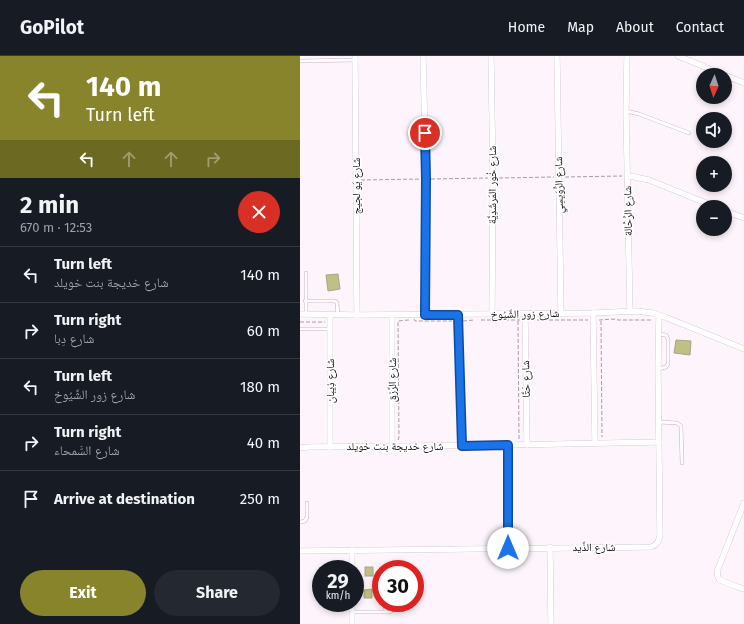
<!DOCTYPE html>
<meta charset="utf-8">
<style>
:root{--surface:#171b24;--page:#242831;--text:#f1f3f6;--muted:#9ea1a6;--line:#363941;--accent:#88842c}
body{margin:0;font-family:"Fira Sans","Noto Naskh Arabic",sans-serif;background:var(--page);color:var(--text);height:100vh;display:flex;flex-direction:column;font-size:15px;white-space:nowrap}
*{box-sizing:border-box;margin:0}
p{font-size:13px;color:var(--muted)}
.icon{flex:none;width:22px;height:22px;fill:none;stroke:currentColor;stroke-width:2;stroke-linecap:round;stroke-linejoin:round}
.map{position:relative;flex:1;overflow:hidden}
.side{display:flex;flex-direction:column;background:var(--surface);width:300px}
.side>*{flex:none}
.top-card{background:#88842c;color:#fff;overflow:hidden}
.needle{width:26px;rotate:183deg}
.controls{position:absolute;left:396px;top:12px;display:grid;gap:8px}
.controls a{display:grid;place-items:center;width:36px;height:36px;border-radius:50%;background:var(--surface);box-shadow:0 2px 6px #0003;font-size:20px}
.speed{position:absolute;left:12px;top:504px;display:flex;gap:8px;font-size:20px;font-weight:700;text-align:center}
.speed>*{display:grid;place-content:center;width:52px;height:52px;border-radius:50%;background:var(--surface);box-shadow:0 2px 6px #0003;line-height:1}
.speed small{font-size:10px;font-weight:400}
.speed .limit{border:6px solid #d22;background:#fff;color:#111}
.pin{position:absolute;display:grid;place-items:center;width:34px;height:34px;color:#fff;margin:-17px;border:2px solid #fff;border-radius:50%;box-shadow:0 1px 4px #0007}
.me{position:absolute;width:44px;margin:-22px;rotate:0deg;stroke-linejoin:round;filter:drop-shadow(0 0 3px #0008)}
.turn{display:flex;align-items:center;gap:14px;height:84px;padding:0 20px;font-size:18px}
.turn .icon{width:52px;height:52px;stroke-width:2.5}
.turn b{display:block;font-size:28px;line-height:34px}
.lanes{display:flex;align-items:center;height:38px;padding:0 20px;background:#0003;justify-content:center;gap:20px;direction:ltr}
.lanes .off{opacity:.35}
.round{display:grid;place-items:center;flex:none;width:42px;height:42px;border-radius:21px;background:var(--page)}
.overview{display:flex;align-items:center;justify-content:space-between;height:68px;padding:0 20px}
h1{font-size:24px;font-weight:700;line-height:30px}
.action{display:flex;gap:8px;margin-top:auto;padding:8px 20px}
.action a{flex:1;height:46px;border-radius:24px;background:var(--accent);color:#fff;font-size:16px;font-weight:700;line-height:46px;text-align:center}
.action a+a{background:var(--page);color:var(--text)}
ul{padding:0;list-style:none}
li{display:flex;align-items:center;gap:12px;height:56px;padding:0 20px;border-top:1px solid var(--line)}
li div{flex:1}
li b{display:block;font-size:15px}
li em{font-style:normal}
header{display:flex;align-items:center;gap:24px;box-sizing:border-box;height:56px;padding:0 20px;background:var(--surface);border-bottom:1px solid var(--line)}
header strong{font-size:19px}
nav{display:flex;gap:22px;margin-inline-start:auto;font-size:14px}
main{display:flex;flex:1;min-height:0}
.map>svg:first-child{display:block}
.building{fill:#c0bf84;stroke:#a7a68d}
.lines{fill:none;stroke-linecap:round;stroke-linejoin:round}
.lane-casing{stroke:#c5afc2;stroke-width:4}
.street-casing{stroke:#c5afc2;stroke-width:6}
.path{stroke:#a59da4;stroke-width:1;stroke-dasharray:4 2;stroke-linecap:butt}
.lane{stroke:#fff;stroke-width:3}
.street{stroke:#fff;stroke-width:5.5}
.route-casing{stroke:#114b97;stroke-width:10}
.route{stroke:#1a73e8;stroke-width:7}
.labels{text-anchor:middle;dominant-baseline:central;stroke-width:3;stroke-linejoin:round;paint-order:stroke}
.street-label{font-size:11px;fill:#130c12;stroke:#fff}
</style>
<header>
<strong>GoPilot</strong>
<nav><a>Home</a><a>Map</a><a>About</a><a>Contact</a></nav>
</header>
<main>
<section class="side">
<div class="top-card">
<div class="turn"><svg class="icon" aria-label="left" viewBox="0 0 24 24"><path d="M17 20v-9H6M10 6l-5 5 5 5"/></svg><div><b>140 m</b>Turn left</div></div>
<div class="lanes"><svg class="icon" aria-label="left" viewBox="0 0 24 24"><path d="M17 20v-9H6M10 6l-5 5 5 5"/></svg><svg class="icon off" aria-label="ahead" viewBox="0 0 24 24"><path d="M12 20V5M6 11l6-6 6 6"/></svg><svg class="icon off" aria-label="ahead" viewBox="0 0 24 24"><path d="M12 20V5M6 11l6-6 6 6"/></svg><svg class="icon off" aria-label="right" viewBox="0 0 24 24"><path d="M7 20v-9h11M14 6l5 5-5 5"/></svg></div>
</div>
<div class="overview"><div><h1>2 min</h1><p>670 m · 12:53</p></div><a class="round" style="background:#d93025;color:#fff"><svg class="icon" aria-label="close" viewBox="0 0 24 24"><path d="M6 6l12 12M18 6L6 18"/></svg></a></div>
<ul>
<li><svg class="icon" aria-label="left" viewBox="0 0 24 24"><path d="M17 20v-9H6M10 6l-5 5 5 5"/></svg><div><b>Turn left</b><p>شارع خديجة بنت خويلد</p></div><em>140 m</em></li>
<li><svg class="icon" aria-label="right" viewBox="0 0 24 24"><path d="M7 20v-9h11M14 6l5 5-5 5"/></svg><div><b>Turn right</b><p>شارع دِبا</p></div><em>60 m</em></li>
<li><svg class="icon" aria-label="left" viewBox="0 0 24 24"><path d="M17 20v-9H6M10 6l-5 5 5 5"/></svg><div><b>Turn left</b><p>شارع زور الشِّيُوخ</p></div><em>180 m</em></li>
<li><svg class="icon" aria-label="right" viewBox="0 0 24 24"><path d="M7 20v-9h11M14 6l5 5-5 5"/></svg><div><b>Turn right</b><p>شارع السَّمحاء</p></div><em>40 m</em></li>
<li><svg class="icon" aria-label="arrive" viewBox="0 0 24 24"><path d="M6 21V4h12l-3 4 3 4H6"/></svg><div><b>Arrive at destination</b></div><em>250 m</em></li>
</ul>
<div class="action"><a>Exit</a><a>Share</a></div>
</section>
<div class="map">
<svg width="444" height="568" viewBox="0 0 444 568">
<rect width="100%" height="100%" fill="#fdf4fc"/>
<g class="building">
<path d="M38,218L40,233L28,235L26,219Z"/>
<path d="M376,284L391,285L390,299L374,297Z"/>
<rect x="65" y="511" width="8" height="9"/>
<path d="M72,533V542H64V534Z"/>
</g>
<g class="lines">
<defs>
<g id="lane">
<path d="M0,5L55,4"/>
<path d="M326,55L339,58L389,77"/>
<path d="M5,245H35L37,247L38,259"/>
<path d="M6,259V217"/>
<path d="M0,273H30"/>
<path d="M358,313L366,311L368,308V283L366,279L358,278"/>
<path d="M359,366L377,367L381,370L382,407"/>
<path d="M0,466L5,465L7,461V447"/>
<path d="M85,547V556"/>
<path d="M52,556H90L96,552L99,547"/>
</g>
<g id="street">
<path d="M55,0L57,259"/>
<path d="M123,0L126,123L125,259"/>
<path d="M191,0L193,122L192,258"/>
<path d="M257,0L261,257"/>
<path d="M327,0L326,55L330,256"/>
<path d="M378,0L444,27"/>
<path d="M328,120L335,121L349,124L416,151"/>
<path d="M425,155L444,162"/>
<path d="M293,257L295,388"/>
<path d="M0,258L57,259L293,257L337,255L352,257L365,261L444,293"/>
<path d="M225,258L227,389"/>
<path d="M92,259V390"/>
<path d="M158,259L162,390"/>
<path d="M208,389V492"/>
<path d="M30,391V259"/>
<path d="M0,392L8,391L208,389L359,386"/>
<path d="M444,447L418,513C417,517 417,520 419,523C424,527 438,531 444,533"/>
<path d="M250,491L251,568"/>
<path d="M0,495L351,491C357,489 359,486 360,479L358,313L359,259"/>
<path d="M52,513V494"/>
<path d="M52,568V547"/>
</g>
</defs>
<use href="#lane" class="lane-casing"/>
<use href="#street" class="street-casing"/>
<g class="path">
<path d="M265,121L322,120"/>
<path d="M199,122L254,121"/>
<path d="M131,123L188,122"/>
<path d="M61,124L122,123"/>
<path d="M114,263L115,265H152"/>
<path d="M181,264H220"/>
<path d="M231,264H288"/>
<path d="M299,264C305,264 313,262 318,264H353"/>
<path d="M163,265L174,264"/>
<path d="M218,265L219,383"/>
<path d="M301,265L302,381"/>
<path d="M0,266H25"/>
<path d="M98,384L99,381L98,265L109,264"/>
</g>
<use href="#lane" class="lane"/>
<use href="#street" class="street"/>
</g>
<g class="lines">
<defs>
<path id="route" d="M125,77L126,123L125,259H158L162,390L208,389V492"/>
</defs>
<use href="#route" class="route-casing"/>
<use href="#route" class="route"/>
</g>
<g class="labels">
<g class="street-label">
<text transform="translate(192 129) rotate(-90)">شارع خُور المَرشَدِيَّة</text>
<text transform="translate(259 129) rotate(-91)">شارع الرُّوَيسِي</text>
<text transform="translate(56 130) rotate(-90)">شارع يَو لجيج</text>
<text transform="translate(328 155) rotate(-91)">شارع الرَّحَّالة</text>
<text transform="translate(225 258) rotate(-1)">شارع زور الشِّيُوخ</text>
<text transform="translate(226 323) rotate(-91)">شارع حَتَّا</text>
<text transform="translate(92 324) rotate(-90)">شارع الرِّزق</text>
<text transform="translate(30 325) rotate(-90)">شارع ذِيبان</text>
<text x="95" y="390">شارع خديجة بنت خويلد</text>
<text x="294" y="491">شارع الذِّيد</text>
</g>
</g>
</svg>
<div class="controls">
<a><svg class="needle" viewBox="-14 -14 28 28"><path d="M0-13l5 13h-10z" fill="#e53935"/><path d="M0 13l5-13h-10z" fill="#9ea1a6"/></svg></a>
<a><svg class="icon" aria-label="sound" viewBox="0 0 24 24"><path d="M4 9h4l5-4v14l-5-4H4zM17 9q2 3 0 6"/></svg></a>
<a>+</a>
<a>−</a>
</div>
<div class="speed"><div>29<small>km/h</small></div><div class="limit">30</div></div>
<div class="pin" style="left:125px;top:77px;background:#d93025"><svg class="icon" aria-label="arrive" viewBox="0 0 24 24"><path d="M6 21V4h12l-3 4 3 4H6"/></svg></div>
<svg class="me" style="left:208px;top:492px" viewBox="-20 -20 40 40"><circle r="19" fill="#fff"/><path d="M0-13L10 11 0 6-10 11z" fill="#1a73e8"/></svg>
</div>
</main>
